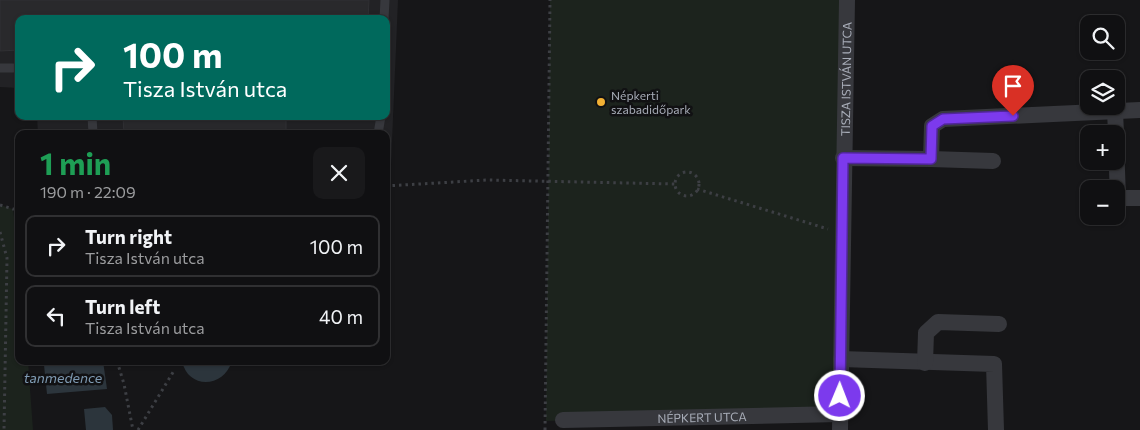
<!DOCTYPE html>
<meta charset="utf-8">
<style>
:root{--surface:#101012;--page:#19191b;--text:#f1f3f6;--muted:#9c9d9f;--line:#303032}
body{margin:0;font-family:Commissioner,sans-serif;background:var(--page);color:var(--text);height:100vh;display:flex;flex-direction:column;font-size:19px;white-space:nowrap}
*{box-sizing:border-box;margin:0}
p{font-size:16px;color:var(--muted)}
.icon{flex:none;width:28px;height:28px;fill:none;stroke:currentColor;stroke-width:2;stroke-linecap:round;stroke-linejoin:round}
.map{position:relative;flex:1;overflow:hidden}
.drawer{position:absolute;left:15px;top:130px;width:375px;height:235px;display:flex;flex-direction:column;background:var(--surface);border-radius:10px;box-shadow:0 1px 4px #0004,0 0 0 1px var(--line)}
.drawer>*{flex:none}
.banner{position:absolute;left:15px;top:15px;width:375px;height:105px;border-radius:10px;box-shadow:0 1px 4px #0004,0 0 0 1px var(--line);background:#00695c;color:#fff;overflow:hidden}
.buttons{position:absolute;left:1080px;top:15px;display:grid;gap:10px}
.buttons a{display:grid;place-items:center;width:45px;height:45px;border-radius:10px;background:var(--surface);box-shadow:0 1px 4px #0004,0 0 0 1px var(--line);font-size:25px}
.pin{position:absolute;display:grid;place-items:center;width:42px;height:42px;color:#fff;margin:-51px -21px;border-radius:50% 50% 50% 0;rotate:-45deg;box-shadow:0 0 5px #0007}
.pin .icon{rotate:45deg}
.me{position:absolute;width:55px;margin:-28px;rotate:1deg;stroke-linejoin:round;filter:drop-shadow(0 0 4px #0008)}
.turn{display:flex;align-items:center;gap:18px;height:105px;padding:0 25px;font-size:22px}
.turn .icon{width:65px;height:65px;stroke-width:2.5}
.turn b{display:block;font-size:35px;line-height:42px}
.round{display:grid;place-items:center;flex:none;width:52px;height:52px;border-radius:10px;background:var(--page)}
.headline{display:flex;align-items:center;justify-content:space-between;height:85px;padding:0 25px}
h1{font-size:30px;font-weight:700;line-height:38px;color:#1e9e55}
ul{padding:0;list-style:none}
li{display:flex;align-items:center;gap:15px;height:62px;margin:0 10px 8px;padding:0 15px;border:2px solid var(--line);border-radius:10px}
li div{flex:1}
li b{display:block;font-size:19px}
li em{font-style:normal}
.map>svg:first-child{display:block}
.built{fill:#222225}
.green{fill:#1c231d}
.water{fill:#2c353c}
.building{fill:#29292c;stroke:#303034}
.lines{fill:none;stroke-linecap:round;stroke-linejoin:round}
.path{stroke:#3d3f44;stroke-width:3;stroke-dasharray:2.5 4;stroke-linecap:butt}
.service{stroke:#37383d;stroke-width:9}
.minor{stroke:#37383d;stroke-width:16}
.route-casing{stroke:#51269a;stroke-width:12}
.route{stroke:#7c3aed;stroke-width:9}
.poi-dot{fill:#f2b134;stroke:#111113;stroke-width:2}
.labels{text-anchor:middle;dominant-baseline:central;stroke-width:5;stroke-linejoin:round;paint-order:stroke}
.street-label{font-size:12px;fill:#a8adb8;stroke:#111113}
.poi-label{font-size:12px;fill:#a8adb8;stroke:#111113;text-anchor:start}
.water-label{font-size:14px;font-style:italic;fill:#7f9bb3;stroke:#111113}
</style>
<div class="map">
<svg width="1140" height="430" viewBox="0 0 1140 430">
<rect width="100%" height="100%" fill="#161618"/>
<path class="built" d="M0,0H398L391,165H386V134H38L37,116H386V19H19V88L0,87Z"/>
<g class="green">
<path d="M550,0H847L840,414L546,421Z"/>
<path d="M0,205L13,209L19,256V361H28L33,430H0Z"/>
</g>
<g class="water">
<path d="M48,361H103L107,389L47,394L44,365Z"/>
<path d="M182,361H232C224,388 188,390 182,361Z"/>
<path d="M105,407L112,415L113,430H86L84,409Z"/>
</g>
<g class="building">
<path d="M0,0H369L368,19H19V50L0,51Z"/>
<path d="M123,116H286V134H124Z"/>
</g>
<g class="lines">
<g class="path">
<circle cx="687" cy="184" r="12"/>
<path d="M386,186L487,180L675,184"/>
<path d="M697,189L828,229"/>
<path d="M0,205L13,209H19"/>
<path d="M0,232L7,258L4,430"/>
<path d="M117,361L124,384L133,430"/>
<path d="M138,430L175,369"/>
<path d="M545,430L550,0"/>
</g>
<g class="service">
<path d="M384,19L385,0"/>
<path d="M0,68H13"/>
<path d="M92,116L93,134"/>
<path d="M378,134L381,116"/>
</g>
<g class="minor">
<path d="M1115,111L1116,134"/>
<path d="M1116,143L1118,198H1140"/>
<path d="M843,158L931,159L932,126L943,119L1140,110"/>
<path d="M931,159L993,161"/>
<path d="M841,359L994,364L996,430"/>
<path d="M925,363L926,333L938,322L999,324"/>
<path id="s1" d="M563,420L840,414"/>
<path id="s2" d="M840,430L847,0"/>
</g>
</g>
<g class="lines">
<defs>
<path id="route" d="M840,396L843,158L931,159L932,126L943,119L1013,116"/>
</defs>
<use href="#route" class="route-casing"/>
<use href="#route" class="route"/>
</g>
<circle class="poi-dot" cx="601" cy="102" r="5"/>
<g class="labels">
<g class="street-label">
<text stroke="none"><textPath href="#s2" startOffset="351">TISZA ISTVÁN UTCA</textPath></text>
<text stroke="none"><textPath href="#s1" startOffset="139">NÉPKERT UTCA</textPath></text>
</g>
<g class="poi-label">
<text x="611" y="95">Népkerti<tspan x="611" dy="14">szabadidőpark</tspan></text>
</g>
<g class="water-label">
<text x="63" y="377">tanmedence</text>
</g>
</g>
</svg>
<div class="buttons">
<a><svg class="icon" aria-label="search" viewBox="0 0 24 24"><circle cx="10" cy="10" r="6"/><path d="M15 15l6 6"/></svg></a>
<a><svg class="icon" aria-label="layers" viewBox="0 0 24 24"><path d="M12 4l9 5-9 5-9-5zM3 14l9 5 9-5"/></svg></a>
<a>+</a>
<a>−</a>
</div>
<div class="pin" style="left:1013px;top:116px;background:#d93025"><svg class="icon" aria-label="arrive" viewBox="0 0 24 24"><path d="M6 21V4h12l-3 4 3 4H6"/></svg></div>
<svg class="me" style="left:840px;top:396px" viewBox="-20 -20 40 40"><circle r="17" fill="#7c3aed" stroke="#fff" stroke-width="3"/><path d="M0-11L8 9 0 5-8 9z" fill="#fff"/></svg>
<div class="banner">
<div class="turn"><svg class="icon" aria-label="right" viewBox="0 0 24 24"><path d="M7 20v-9h11M14 6l5 5-5 5"/></svg><div><b>100 m</b>Tisza István utca</div></div>
</div>
<section class="drawer">
<div class="headline"><div><h1>1 min</h1><p>190 m · 22:09</p></div><a class="round"><svg class="icon" aria-label="close" viewBox="0 0 24 24"><path d="M6 6l12 12M18 6L6 18"/></svg></a></div>
<ul>
<li><svg class="icon" aria-label="right" viewBox="0 0 24 24"><path d="M7 20v-9h11M14 6l5 5-5 5"/></svg><div><b>Turn right</b><p>Tisza István utca</p></div><em>100 m</em></li>
<li><svg class="icon" aria-label="left" viewBox="0 0 24 24"><path d="M17 20v-9H6M10 6l-5 5 5 5"/></svg><div><b>Turn left</b><p>Tisza István utca</p></div><em>40 m</em></li>
</ul>
</section>
</div>
